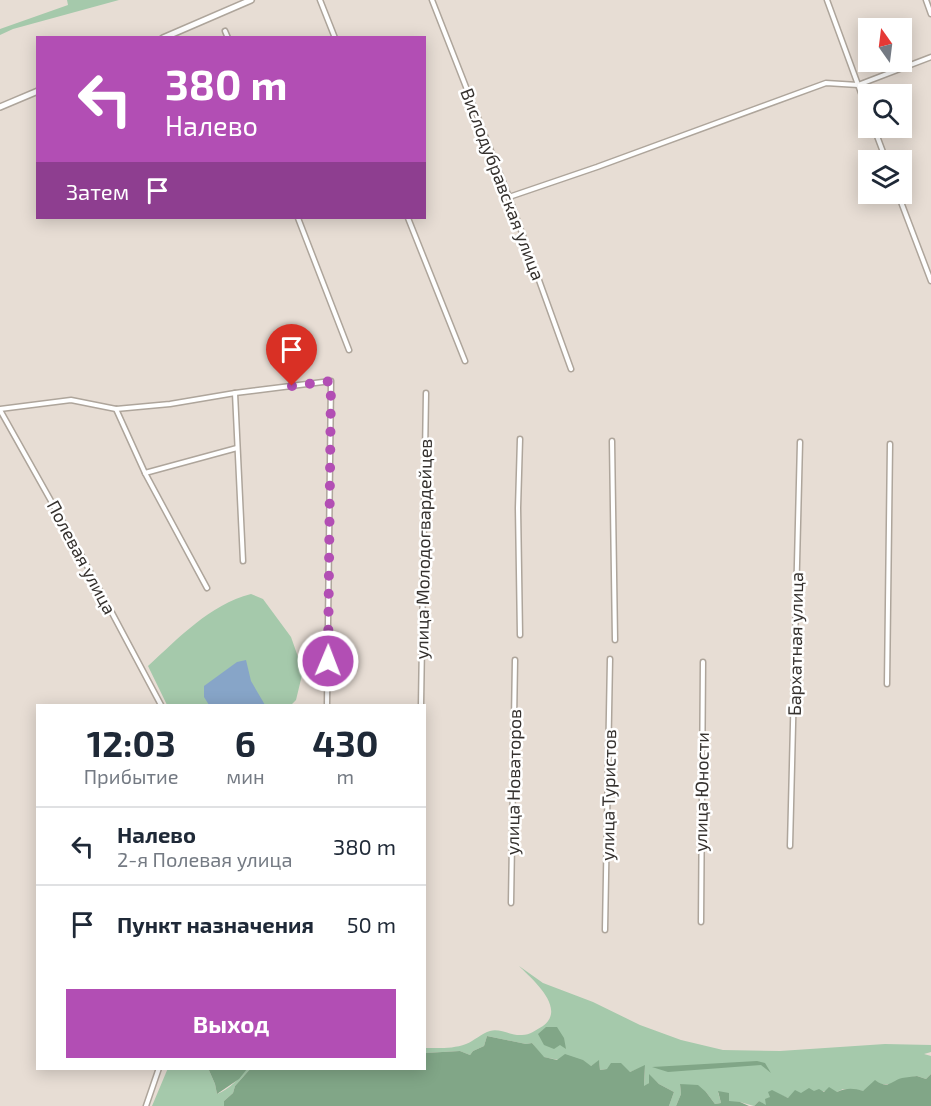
<!DOCTYPE html>
<html lang="ru">
<meta charset="utf-8">
<style>
:root{--surface:#fff;--page:#f6f6f7;--text:#1f2937;--muted:#747a83;--line:#e0e1e3;--accent:#b24eb4}
body{margin:0;font-family:"Exo 2",sans-serif;background:var(--page);color:var(--text);height:100vh;display:flex;flex-direction:column;font-size:22px;white-space:nowrap}
*{box-sizing:border-box;margin:0}
p{font-size:20px;color:var(--muted)}
.icon{flex:none;width:33px;height:33px;fill:none;stroke:currentColor;stroke-width:2;stroke-linecap:round;stroke-linejoin:round}
.map{position:relative;flex:1;overflow:hidden}
.panel{position:absolute;left:36px;top:704px;width:390px;height:366px;display:flex;flex-direction:column;background:var(--surface);border-radius:0px;box-shadow:0 3px 15px #0003}
.panel>*{flex:none}
.guide{position:absolute;left:36px;top:36px;width:390px;height:183px;border-radius:0px;box-shadow:0 3px 15px #0003;background:#b24eb4;color:#fff;overflow:hidden}
.needle{width:39px;rotate:346deg}
.buttons{position:absolute;left:858px;top:18px;display:grid;gap:12px}
.buttons a{display:grid;place-items:center;width:54px;height:54px;border-radius:0px;background:var(--surface);box-shadow:0 3px 15px #0003;font-size:30px}
.pin{position:absolute;display:grid;place-items:center;width:51px;height:51px;color:#fff;margin:-62px -26px;border-radius:50% 50% 50% 0;rotate:-45deg;box-shadow:0 0 6px #0007}
.pin .icon{rotate:45deg}
.me{position:absolute;width:66px;margin:-33px;rotate:1deg;stroke-linejoin:round;filter:drop-shadow(0 0 4px #0008)}
.turn{display:flex;align-items:center;gap:21px;height:126px;padding:0 30px;font-size:27px}
.turn .icon{width:78px;height:78px;stroke-width:2.5}
.turn b{display:block;font-size:42px;line-height:51px}
.then{display:flex;align-items:center;height:57px;padding:0 30px;background:#0003;gap:12px;font-size:22px}
.eta{display:flex;justify-content:space-evenly;align-items:center;height:102px;text-align:center}
.eta b{font-size:36px;font-weight:700;line-height:42px}
.primary-button{display:flex;gap:12px;margin-top:auto;padding:12px 30px}
.primary-button a{flex:1;height:69px;border-radius:0px;background:var(--accent);color:#fff;font-size:24px;font-weight:700;line-height:69px;text-align:center}
ul{padding:0;list-style:none}
li{display:flex;align-items:center;gap:18px;height:78px;padding:0 30px;border-top:2px solid var(--line)}
li div{flex:1}
li b{display:block;font-size:22px}
li em{font-style:normal}
.map>svg:first-child{display:block}
.green{fill:#a5c9ab}
.forest{fill:#81a687}
.water{fill:#87a5c8}
.lines{fill:none;stroke-linecap:round;stroke-linejoin:round}
.minor-casing{stroke:#aea59b;stroke-width:7}
.secondary-casing{stroke:#aea59b;stroke-width:8}
.minor{stroke:#fff;stroke-width:4}
.secondary{stroke:#fff;stroke-width:5}
.route{stroke:#b24eb4;stroke-width:10;stroke-dasharray:0 18}
.labels{text-anchor:middle;dominant-baseline:central;stroke-width:5;stroke-linejoin:round;paint-order:stroke}
.street-label{font-size:18px;fill:#35312e;stroke:#fff}
</style>
<div class="map">
<svg width="931" height="1106" viewBox="0 0 931 1106">
<rect width="100%" height="100%" fill="#e7ddd4"/>
<g class="green">
<path d="M67,0H119L13,29L0,35V29L68,5Z"/>
<path d="M251,594L263,599L291,637L303,671L296,700L291,705H167L148,666C179,638 209,605 251,594Z"/>
<path d="M519,966L543,983L593,1002L640,1025L681,1040L723,1050L780,1051L885,1044L931,1045V1052L924,1054L931,1056V1074L926,1079L917,1076L909,1078H903L892,1084H881L863,1091L843,1089L837,1092L814,1091L788,1098L778,1094L770,1097L766,1106L759,1101L754,1106L740,1102H728L718,1092L721,1103L715,1104L706,1092L680,1084L681,1094L676,1106H669L674,1092L659,1084L649,1075V1083L644,1087L645,1066L630,1072L607,1069L600,1070L599,1061L591,1066L543,1057L532,1043L526,1044L487,1036L484,1046L473,1051L470,1055L460,1051L425,1053L424,1048C439,1048 453,1049 466,1044C474,1041 482,1033 490,1031C500,1028 511,1036 522,1035C530,1035 536,1030 543,1026C567,1008 532,979 519,966Z"/>
<path d="M168,1068H208L215,1084L217,1094C229,1090 240,1077 248,1068H251L235,1086L233,1093L224,1101V1106H152Z"/>
</g>
<g class="forest">
<path d="M546,1027H557L564,1038L566,1049L560,1045L554,1049L544,1045L538,1034Z"/>
<path d="M487,1036L526,1044L532,1043L544,1057L557,1060L565,1054L583,1060L591,1066L599,1060L600,1070L607,1069L611,1063H621L630,1072L645,1065L644,1086L649,1083V1074L659,1084L674,1092L669,1106H224V1101L233,1093L235,1086L251,1068H424L425,1053L460,1051L470,1055L473,1051L484,1046Z"/>
<path d="M757,1061L765,1063L771,1073L761,1065L668,1072L652,1067Z"/>
<path d="M208,1068H248L239,1079L217,1094L215,1084Z"/>
<path d="M931,1074V1106H754L759,1101L766,1105L765,1099L770,1097L768,1092L772,1090L788,1098L795,1090L801,1093L809,1088L814,1091L819,1089L824,1092L829,1087L837,1092C846,1088 853,1088 863,1091L875,1080C888,1090 891,1081 902,1078C907,1077 912,1077 917,1076L926,1079Z"/>
<path d="M680,1084L698,1085L706,1092L715,1104L721,1103L718,1091L729,1093V1101L740,1102L749,1106H676L681,1094Z"/>
</g>
<path class="water" d="M246,660L251,681L265,705H209L204,697V686L237,662Z"/>
<g class="lines">
<defs>
<g id="minor">
<path d="M320,0L335,38"/>
<path d="M432,0L509,197L571,369"/>
<path d="M827,0L868,112"/>
<path d="M926,0L931,14"/>
<path d="M225,31L228,38"/>
<path d="M874,128L886,160"/>
<path d="M898,194L931,281"/>
<path d="M509,197L597,167L826,83L858,85L931,57"/>
<path d="M298,218L349,350"/>
<path d="M408,218L465,361"/>
<path d="M235,393L243,561"/>
<path d="M0,409L71,400L116,409L170,404L235,393L331,381L327,705"/>
<path d="M116,409L145,473L207,588"/>
<path d="M0,410L78,549L161,705"/>
<path d="M612,441L615,640"/>
<path d="M145,473L237,448"/>
<path d="M520,635L518,508L520,439"/>
<path d="M887,684L890,444"/>
<path d="M421,705L426,393"/>
<path d="M790,846L800,442"/>
<path d="M511,903L515,660"/>
<path d="M701,922L703,662"/>
<path d="M605,930L610,659"/>
<path d="M146,1106L159,1068"/>
</g>
<g id="secondary">
<path d="M163,38L251,0"/>
<path d="M0,107L38,91"/>
</g>
</defs>
<use href="#minor" class="minor-casing"/>
<use href="#secondary" class="secondary-casing"/>
<use href="#minor" class="minor"/>
<use href="#secondary" class="secondary"/>
</g>
<g class="lines">
<path class="route" d="M292,386L331,381L328,661"/>
</g>
<g class="labels">
<g class="street-label">
<text transform="translate(503 184) rotate(69)">Вислодубравская улица</text>
<text transform="translate(423 549) rotate(-89)">улица Молодогвардейцев</text>
<text transform="translate(82 557) rotate(62)">Полевая улица</text>
<text transform="translate(795 644) rotate(-89)">Бархатная улица</text>
<text transform="translate(513 782) rotate(-89)">улица Новаторов</text>
<text transform="translate(701 792) rotate(-89)">улица Юности</text>
<text transform="translate(608 795) rotate(-89)">улица Туристов</text>
</g>
</g>
</svg>
<div class="buttons">
<a><svg class="needle" viewBox="-14 -14 28 28"><path d="M0-13l5 13h-10z" fill="#e53935"/><path d="M0 13l5-13h-10z" fill="#747a83"/></svg></a>
<a><svg class="icon" aria-label="search" viewBox="0 0 24 24"><circle cx="10" cy="10" r="6"/><path d="M15 15l6 6"/></svg></a>
<a><svg class="icon" aria-label="layers" viewBox="0 0 24 24"><path d="M12 4l9 5-9 5-9-5zM3 14l9 5 9-5"/></svg></a>
</div>
<div class="pin" style="left:292px;top:386px;background:#d93025"><svg class="icon" aria-label="arrive" viewBox="0 0 24 24"><path d="M6 21V4h12l-3 4 3 4H6"/></svg></div>
<svg class="me" style="left:328px;top:661px" viewBox="-20 -20 40 40"><circle r="17" fill="#b24eb4" stroke="#fff" stroke-width="3"/><path d="M0-11L8 9 0 5-8 9z" fill="#fff"/></svg>
<div class="guide">
<div class="turn"><svg class="icon" aria-label="left" viewBox="0 0 24 24"><path d="M17 20v-9H6M10 6l-5 5 5 5"/></svg><div><b>380 m</b>Налево</div></div>
<div class="then">Затем<svg class="icon" aria-label="arrive" viewBox="0 0 24 24"><path d="M6 21V4h12l-3 4 3 4H6"/></svg></div>
</div>
<section class="panel">
<div class="eta">
<div><b>12:03</b><p>Прибытие</p></div>
<div><b>6</b><p>мин</p></div>
<div><b>430</b><p>m</p></div>
</div>
<ul>
<li><svg class="icon" aria-label="left" viewBox="0 0 24 24"><path d="M17 20v-9H6M10 6l-5 5 5 5"/></svg><div><b>Налево</b><p>2-я Полевая улица</p></div><em>380 m</em></li>
<li><svg class="icon" aria-label="arrive" viewBox="0 0 24 24"><path d="M6 21V4h12l-3 4 3 4H6"/></svg><div><b>Пункт назначения</b></div><em>50 m</em></li>
</ul>
<div class="primary-button"><a>Выход</a></div>
</section>
</div>
